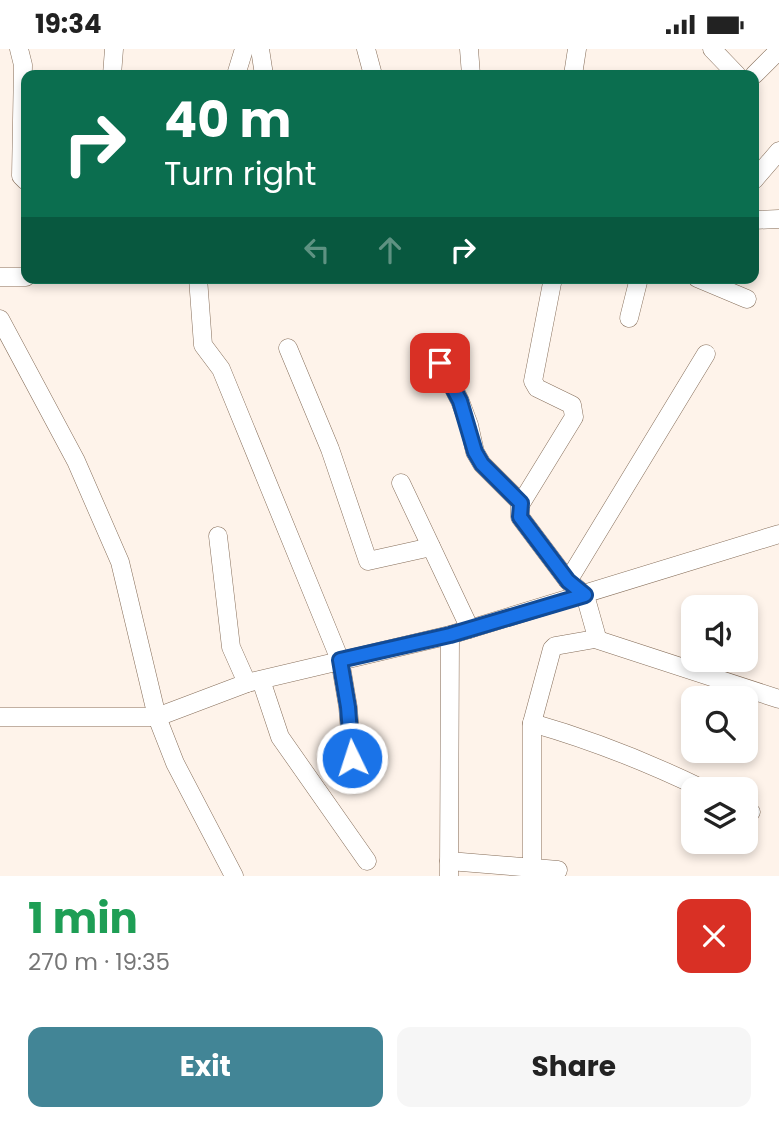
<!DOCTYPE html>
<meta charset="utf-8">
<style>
:root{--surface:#fff;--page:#f6f6f6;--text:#222;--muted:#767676;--accent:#428596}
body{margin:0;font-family:Poppins,sans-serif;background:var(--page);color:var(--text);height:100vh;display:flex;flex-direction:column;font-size:26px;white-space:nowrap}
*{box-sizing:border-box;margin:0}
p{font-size:23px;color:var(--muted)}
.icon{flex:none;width:38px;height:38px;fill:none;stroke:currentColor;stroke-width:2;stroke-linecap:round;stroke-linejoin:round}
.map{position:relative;height:827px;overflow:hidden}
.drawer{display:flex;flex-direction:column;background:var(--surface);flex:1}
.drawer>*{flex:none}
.banner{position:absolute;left:21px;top:21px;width:738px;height:214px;border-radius:14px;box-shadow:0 4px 10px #0003;background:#0b6e4f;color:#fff;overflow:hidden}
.buttons{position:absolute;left:681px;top:546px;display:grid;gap:14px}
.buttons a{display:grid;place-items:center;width:77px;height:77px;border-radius:14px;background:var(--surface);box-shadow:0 4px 10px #0003;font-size:35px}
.pin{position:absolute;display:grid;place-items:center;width:60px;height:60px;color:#fff;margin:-30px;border-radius:14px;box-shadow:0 4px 10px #0006}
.me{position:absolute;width:77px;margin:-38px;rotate:356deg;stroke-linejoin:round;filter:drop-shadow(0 0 5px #0008)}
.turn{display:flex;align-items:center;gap:24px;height:147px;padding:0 28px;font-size:32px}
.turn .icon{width:91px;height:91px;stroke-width:2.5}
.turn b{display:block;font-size:49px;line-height:60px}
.lanes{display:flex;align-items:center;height:66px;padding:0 28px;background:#0003;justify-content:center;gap:35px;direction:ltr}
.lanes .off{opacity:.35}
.round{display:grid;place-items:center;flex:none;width:74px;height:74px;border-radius:14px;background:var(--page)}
.headline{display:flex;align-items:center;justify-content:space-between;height:119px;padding:0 28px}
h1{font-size:42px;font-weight:700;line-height:52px;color:#1e9e55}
.primary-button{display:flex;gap:14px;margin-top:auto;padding:14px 28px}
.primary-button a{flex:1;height:80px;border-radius:14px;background:var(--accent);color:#fff;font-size:28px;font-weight:700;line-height:80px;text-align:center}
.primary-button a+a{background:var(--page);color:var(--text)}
.status{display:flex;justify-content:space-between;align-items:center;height:49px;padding:0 35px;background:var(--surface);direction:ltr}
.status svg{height:19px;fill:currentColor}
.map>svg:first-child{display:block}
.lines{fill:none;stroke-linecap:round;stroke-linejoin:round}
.street-casing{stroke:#866e5a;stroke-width:19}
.street{stroke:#fff;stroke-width:18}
.route-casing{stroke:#114b97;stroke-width:18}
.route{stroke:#1a73e8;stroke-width:12}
</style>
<div class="status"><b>19:34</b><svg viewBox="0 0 49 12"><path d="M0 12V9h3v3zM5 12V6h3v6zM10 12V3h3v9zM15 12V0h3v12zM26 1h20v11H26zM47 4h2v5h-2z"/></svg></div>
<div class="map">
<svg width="779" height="827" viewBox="0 0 779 827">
<rect width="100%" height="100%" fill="#fef3ea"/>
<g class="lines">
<defs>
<g id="street">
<path d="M19,0L23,16L21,127L26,132"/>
<path d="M260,0L264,26"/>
<path d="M366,0L373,26"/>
<path d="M469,0L471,26"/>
<path d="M712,0L737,26"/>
<path d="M112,26L114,0"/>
<path d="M236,26L244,0"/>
<path d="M573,26L577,0"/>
<path d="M754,26L779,1"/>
<path d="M754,131L779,102"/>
<path d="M754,171L779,170"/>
<path d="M0,228H26"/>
<path d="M198,229L203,296L221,320L340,611L348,658L354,735"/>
<path d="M553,229L533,332L537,339L572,356L574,368L520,456V468L568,532"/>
<path d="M697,229L747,250"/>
<path d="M629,269L639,229"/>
<path d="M0,270L76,412L120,513L157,668L175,714L234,827"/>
<path d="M288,299L330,400L368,512L431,498"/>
<path d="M441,314L460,352L469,376L475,403L482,415L521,454"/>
<path d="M401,434L470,580"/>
<path d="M218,487L231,598L247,634L450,586L779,485"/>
<path d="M595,590L779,650"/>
<path d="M261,631L280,688L367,812"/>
<path d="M0,668H157L247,634"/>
<path d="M532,674C592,691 647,713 703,740"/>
<path d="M746,761L751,763"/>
<path d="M449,812L558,821"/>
<path d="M532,819V674L552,600L555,597L595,590L596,585L585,546L568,532L706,305"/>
<path d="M449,827L450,586"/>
</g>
</defs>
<use href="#street" class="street-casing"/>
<use href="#street" class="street"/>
</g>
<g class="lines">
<defs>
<path id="route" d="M352,709L348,658L340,611L450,586L585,546L568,532L520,468L521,454L482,415L475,403L460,352L440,314"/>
</defs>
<use href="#route" class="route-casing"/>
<use href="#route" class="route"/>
</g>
</svg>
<div class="buttons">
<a><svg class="icon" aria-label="sound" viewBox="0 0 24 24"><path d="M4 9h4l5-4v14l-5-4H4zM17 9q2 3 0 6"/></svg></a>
<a><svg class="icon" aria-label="search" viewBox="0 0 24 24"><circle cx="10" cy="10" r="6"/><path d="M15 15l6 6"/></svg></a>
<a><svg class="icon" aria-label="layers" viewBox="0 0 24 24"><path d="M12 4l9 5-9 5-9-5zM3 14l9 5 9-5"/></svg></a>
</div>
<div class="pin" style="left:440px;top:314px;background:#d93025"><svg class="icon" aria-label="arrive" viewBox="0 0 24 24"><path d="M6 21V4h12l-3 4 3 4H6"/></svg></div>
<svg class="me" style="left:352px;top:709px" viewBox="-20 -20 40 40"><circle r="17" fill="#1a73e8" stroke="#fff" stroke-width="3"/><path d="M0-11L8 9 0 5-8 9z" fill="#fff"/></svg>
<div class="banner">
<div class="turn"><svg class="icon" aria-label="right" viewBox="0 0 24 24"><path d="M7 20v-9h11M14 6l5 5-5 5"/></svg><div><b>40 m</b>Turn right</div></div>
<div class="lanes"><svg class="icon off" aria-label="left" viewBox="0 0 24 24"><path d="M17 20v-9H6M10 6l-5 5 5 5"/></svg><svg class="icon off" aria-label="ahead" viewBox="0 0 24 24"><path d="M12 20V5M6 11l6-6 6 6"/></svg><svg class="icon" aria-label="right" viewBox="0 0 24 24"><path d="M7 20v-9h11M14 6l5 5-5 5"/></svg></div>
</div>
</div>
<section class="drawer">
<div class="headline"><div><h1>1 min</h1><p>270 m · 19:35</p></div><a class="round" style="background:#d93025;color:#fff"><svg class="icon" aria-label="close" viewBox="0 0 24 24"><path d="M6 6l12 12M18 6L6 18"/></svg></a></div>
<div class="primary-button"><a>Exit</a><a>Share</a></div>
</section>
